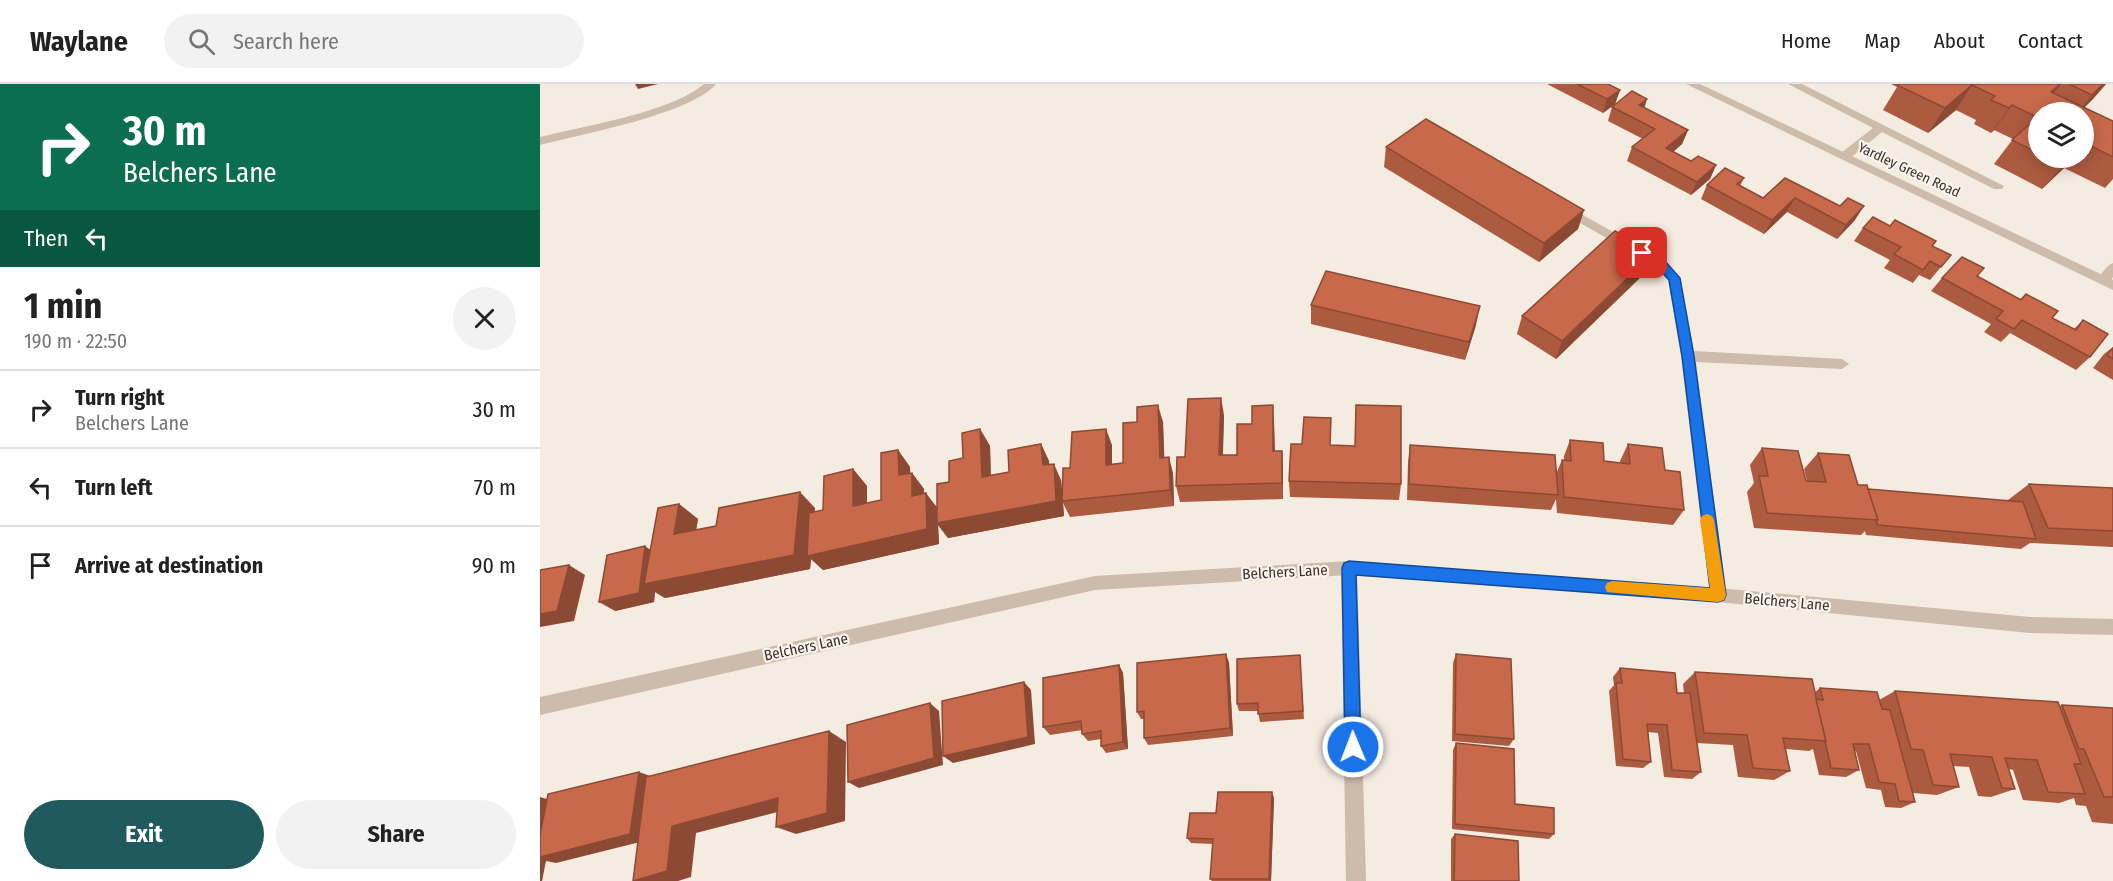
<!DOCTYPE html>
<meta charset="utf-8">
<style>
:root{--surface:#fff;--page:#f2f2f2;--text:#222;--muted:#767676;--line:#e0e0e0;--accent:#1f5a5e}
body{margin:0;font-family:"Fira Sans Condensed",sans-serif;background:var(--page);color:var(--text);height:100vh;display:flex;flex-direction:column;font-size:22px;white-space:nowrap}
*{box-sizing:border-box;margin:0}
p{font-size:20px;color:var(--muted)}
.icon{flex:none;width:33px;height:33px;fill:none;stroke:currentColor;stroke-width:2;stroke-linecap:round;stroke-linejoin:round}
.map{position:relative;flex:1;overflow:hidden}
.panel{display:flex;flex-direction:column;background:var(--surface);width:540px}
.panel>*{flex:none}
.guide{background:#0b6e4f;color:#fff;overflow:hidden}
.controls{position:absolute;left:1488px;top:18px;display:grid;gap:12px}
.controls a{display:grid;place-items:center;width:66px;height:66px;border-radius:50%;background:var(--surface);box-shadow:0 3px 15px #0003;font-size:30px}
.pin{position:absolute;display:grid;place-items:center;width:51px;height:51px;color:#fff;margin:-26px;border-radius:12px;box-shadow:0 3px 9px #0006}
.me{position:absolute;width:66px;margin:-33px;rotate:359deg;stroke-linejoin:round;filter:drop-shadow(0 0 4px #0008)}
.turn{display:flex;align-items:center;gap:21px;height:126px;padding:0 24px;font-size:27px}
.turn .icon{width:78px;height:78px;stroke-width:2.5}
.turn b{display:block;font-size:42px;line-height:51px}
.then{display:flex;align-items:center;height:57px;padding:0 24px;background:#0003;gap:12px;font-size:22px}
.round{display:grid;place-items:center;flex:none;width:63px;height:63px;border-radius:32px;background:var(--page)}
.summary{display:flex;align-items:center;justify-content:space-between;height:102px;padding:0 24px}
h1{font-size:36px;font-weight:700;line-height:45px}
.button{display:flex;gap:12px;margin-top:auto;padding:12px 24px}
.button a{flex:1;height:69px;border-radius:36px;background:var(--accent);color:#fff;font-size:24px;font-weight:700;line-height:69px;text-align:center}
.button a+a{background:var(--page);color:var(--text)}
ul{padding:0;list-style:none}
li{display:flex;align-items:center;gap:18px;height:78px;padding:0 24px;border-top:2px solid var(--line)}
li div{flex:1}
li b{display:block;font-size:22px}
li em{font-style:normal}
header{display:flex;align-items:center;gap:36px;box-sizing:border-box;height:84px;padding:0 30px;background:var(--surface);border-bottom:2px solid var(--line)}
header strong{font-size:28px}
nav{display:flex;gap:33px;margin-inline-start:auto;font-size:21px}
.search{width:420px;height:54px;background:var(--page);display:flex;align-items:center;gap:15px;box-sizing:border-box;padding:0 21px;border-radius:33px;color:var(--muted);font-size:22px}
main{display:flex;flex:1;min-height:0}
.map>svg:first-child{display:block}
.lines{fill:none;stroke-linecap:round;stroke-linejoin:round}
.service{fill:#cdbbac;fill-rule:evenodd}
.minor{fill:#cdbbac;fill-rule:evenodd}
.tertiary{fill:#cdbbac;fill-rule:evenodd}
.wall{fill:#ac5a40;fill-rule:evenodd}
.shaded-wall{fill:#8c4a34}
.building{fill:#c8694b;stroke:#8c4a34;stroke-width:1.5}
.route{fill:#1a73e8;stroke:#114b97;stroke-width:1.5}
.slow{fill:#f59e0b}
.labels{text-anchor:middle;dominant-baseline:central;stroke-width:4.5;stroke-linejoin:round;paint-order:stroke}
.far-street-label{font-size:14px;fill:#3b302b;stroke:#fbf5ee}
.street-label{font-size:15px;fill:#3b302b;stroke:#fbf5ee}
</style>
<header>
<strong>Waylane</strong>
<div class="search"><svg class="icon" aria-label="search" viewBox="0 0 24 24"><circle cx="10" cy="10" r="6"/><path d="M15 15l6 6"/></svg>Search here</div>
<nav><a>Home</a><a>Map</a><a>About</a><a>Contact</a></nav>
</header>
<main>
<section class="panel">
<div class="guide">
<div class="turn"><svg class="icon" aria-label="right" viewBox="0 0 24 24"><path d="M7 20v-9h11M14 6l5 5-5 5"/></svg><div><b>30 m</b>Belchers Lane</div></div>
<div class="then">Then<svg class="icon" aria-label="left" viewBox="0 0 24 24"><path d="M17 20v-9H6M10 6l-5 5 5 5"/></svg></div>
</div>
<div class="summary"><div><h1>1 min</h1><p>190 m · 22:50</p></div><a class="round"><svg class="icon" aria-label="close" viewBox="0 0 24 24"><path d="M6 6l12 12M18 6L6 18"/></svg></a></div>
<ul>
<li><svg class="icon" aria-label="right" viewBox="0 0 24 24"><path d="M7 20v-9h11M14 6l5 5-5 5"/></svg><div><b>Turn right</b><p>Belchers Lane</p></div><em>30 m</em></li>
<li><svg class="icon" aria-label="left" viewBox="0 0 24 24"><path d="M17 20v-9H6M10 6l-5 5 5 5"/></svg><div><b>Turn left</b></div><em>70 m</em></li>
<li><svg class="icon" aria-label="arrive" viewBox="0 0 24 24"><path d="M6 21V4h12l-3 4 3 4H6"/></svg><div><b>Arrive at destination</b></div><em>90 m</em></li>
</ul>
<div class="button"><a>Exit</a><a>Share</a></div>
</section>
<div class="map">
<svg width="1573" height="797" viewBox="0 0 1573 797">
<rect width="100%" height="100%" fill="#f4ebe1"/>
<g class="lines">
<g class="service">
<path d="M164,0H176C151,30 42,50 0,61V53C44,42 132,28 164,0Z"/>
<path d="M1248,0H1262L1464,102L1462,105H1454L1342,48L1309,75H1301V69L1333,44Z"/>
<path d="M1025,121L1125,177L1140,194L1154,267L1302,275L1309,280L1302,285L1156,278L1186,511L1184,516L1178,518L1172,516L1170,511L1141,272L1128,196L1117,183L1021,128V122Z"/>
<path d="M1573,179V193L1569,199H1559L1558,196C1561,190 1566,182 1573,179Z"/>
</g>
<path class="minor" d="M809,477L815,479L817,484L826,797H806L801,484L803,479Z"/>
<g class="tertiary">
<path d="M1146,0H1160L1573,196V206Z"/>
<path d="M809,477L1178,504L1490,533L1573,535V551L1490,549L1178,518L809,491L555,506L0,631V613L555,492Z"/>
</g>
</g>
<g class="wall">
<path d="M1007,0H1068L1080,6L1075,20L1063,29Z"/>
<path d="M1351,0H1566L1552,16L1544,24L1573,37V95L1565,104L1524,84L1502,105L1454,80L1473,55L1454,46L1451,49L1434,40L1436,36L1416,26L1388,49L1343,26L1357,3ZM1498,28H1544V74H1498Z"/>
<path d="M1072,23L1104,24L1148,46L1142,60L1133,68L1151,77L1176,81L1170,95L1151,111L1087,77L1092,63L1103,55L1068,37Z"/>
<path d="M846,63L1044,126L1038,145L999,178L844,83Z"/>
<path d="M1204,94L1200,102L1223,114L1245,94L1315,136L1297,155L1247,128L1224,150L1161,115L1167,101Z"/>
<path d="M1350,142L1411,171L1390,196L1379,191L1373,199L1344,184L1350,176L1314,157L1323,144Z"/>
<path d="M1106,188L1016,275L977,250L982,232Z"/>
<path d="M1437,192L1480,215L1486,210L1512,234L1534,245L1543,236L1550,273L1536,286L1470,249L1461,258L1444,248L1451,240L1391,207L1402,194Z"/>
<path d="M771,221L936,241L925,276L771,240Z"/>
<path d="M1573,263V296L1553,284L1564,270Z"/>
<path d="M684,331L683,371H697L734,338L735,367H742L743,415L640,418L636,402L645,373Z"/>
<path d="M623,338L624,374L633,389L634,422L530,433L523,419L524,432L408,454L398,441L399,460L283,486L271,475L270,485L125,514L115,508L114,518L75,527L110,466L139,420L158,435L156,446L275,424V428L283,426L313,385L327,402V419L341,416L358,366L370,383V389H372L384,405V410L397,423L409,398L440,345L450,362L451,391L469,388L501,360L509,377V380L521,396L522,408L530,384L572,361V380L583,379Z"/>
<path d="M1030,356L1064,377L1080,379V377L1088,360L1125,386L1144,426L1133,441L1017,429L1016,415L1011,426L867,416L868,378L870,361L1016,390L1022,376H1024V372Z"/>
<path d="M1222,364L1266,397H1267L1264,385L1278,369L1318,401L1328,405L1469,417L1468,416L1489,400L1573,404V463L1490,459L1481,465L1326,451L1325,447L1321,451L1214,444L1207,408L1214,399L1210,381Z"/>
<path d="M749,397L861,400L859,416L750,413Z"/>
<path d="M686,570L689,579L693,652L608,661L604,654V635H601L597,628Z"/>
<path d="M916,570L974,655L969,662L912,657L913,579Z"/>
<path d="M760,571L764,635L720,638L718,627H699L697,620Z"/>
<path d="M579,581L583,589L588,665L566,669L561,662V655L548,657L542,650V646L510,651L503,643Z"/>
<path d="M1080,584L1137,609H1144L1143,600L1155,588L1275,608L1280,604L1339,616L1355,607L1519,622L1522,621L1573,624V740L1552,738L1546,722L1536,721L1534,714L1519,719L1483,716L1473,686L1469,685L1475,705L1451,713L1438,712L1429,683L1413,682L1419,703L1397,711L1373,709L1375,718L1361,724L1345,723L1341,706L1326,704L1316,667H1315L1319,686L1306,693L1279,691L1273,665L1269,667L1246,665L1250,687L1234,696L1198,693L1193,661L1157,659L1161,688L1152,695L1124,693L1118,649L1108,648L1111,678L1103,684L1076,682L1069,607L1074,601L1073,593Z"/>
<path d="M916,659L975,720L1014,750L1009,755L912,745L913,666Z"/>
<path d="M734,714L731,797H672L670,795L673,760L651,759L647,754Z"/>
<path d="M915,750L979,797H911V755Z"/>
</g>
<g class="shaded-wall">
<path d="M95,0H118L98,5Z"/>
<path d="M1520,0H1521L1504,22L1492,33L1511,8Z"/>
<path d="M1563,0H1566L1552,16L1539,28H1538L1552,11Z"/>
<path d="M1432,1L1416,26L1388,49L1405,24Z"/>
<path d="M1080,6L1075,20L1063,29L1067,15Z"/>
<path d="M1107,15L1103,29L1095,35L1099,21Z"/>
<path d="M1472,21L1454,46L1451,49L1469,24Z"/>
<path d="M1148,46L1142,60L1121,78L1126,64Z"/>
<path d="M1530,74H1533L1524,84L1502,105Z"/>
<path d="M1176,81L1170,95L1151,111L1157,98Z"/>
<path d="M1255,114L1247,128L1224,150L1232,136Z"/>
<path d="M1324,122L1315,136L1297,155L1306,141Z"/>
<path d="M1044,126L1038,145L999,178L1004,159Z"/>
<path d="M1114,169L1106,188L1016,275L1022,257Z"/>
<path d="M940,222L936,241L925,276L929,258Z"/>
<path d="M681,314L684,331L682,388L679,371Z"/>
<path d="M618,321L623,338L625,390L620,374Z"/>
<path d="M733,321L734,338L735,383L733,367Z"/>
<path d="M440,345L450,362L451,409L442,393Z"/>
<path d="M566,345L572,361V397L566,381Z"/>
<path d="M501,360L509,377L511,398L503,381Z"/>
<path d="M358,366L370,383L371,407L359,391Z"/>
<path d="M742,367L743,383V415L742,399Z"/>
<path d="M629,373L633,389L634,422L630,406Z"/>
<path d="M514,380L521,396L523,417H522L523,419L524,432L408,454L398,441L399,460L283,486L271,475L270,485L125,514L115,508L114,518L75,527L59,518L105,462L120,473L260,408L275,424L271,471L386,409L398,425Z"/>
<path d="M313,385L327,402V438L313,422Z"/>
<path d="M372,389L384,405V428L372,412Z"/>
<path d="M139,420L158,435L153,465L134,450Z"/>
<path d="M29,481L45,491L34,537L0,543V530Z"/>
<path d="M686,570L689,579L693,652L690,644Z"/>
<path d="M579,581L583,589L588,665L583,658Z"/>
<path d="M484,598L491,606L495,660L413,679L403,672Z"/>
<path d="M390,619L399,627L403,681L319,704L308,698Z"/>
<path d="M289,647L306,658L305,737L256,750L236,743Z"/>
<path d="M99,688L116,694L108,756L16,779L6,777L2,797H0V713L17,718Z"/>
<path d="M732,708L734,714L731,797H730Z"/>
<path d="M238,714L257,723L156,749L151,793L138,797H93L132,742Z"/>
</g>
<g class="building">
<path d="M1037,0H1068L1080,6L1067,15Z"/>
<path d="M1359,0H1520L1511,8L1573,37V73L1545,59L1544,61V28H1498V69L1472,56L1497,33L1472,21L1469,24L1451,16L1455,12L1432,1L1405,24L1357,1Z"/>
<path d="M1529,0H1563L1552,11Z"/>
<path d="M1092,7L1107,15L1099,21L1148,46L1126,64L1151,77L1158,72L1176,81L1157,98L1092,63L1115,45L1072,23Z"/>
<path d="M886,35L1044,126L1004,159L846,63Z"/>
<path d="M1508,74H1530L1523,81Z"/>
<path d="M1185,84L1204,94L1197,100L1223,114L1245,94L1300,122L1308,114L1324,122L1306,141L1255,114L1232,136L1167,101Z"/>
<path d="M1333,133L1350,142L1355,136L1396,157L1392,162L1411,171L1401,183L1390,177L1383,186L1354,170L1361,163L1323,144Z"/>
<path d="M1075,147L1114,169L1022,257L982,232Z"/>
<path d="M1422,173L1444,184L1437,192L1481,216L1486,210L1518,227L1512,234L1536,246L1543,236L1568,250L1550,273L1482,236L1474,245L1456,235L1463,227L1402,194Z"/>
<path d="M786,187L940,222L929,258L771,221Z"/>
<path d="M1573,264V275L1567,271Z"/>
<path d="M681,314L679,371H697V340H712V322L733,321V367H742V399L636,402L637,373H645L648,315Z"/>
<path d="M618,321L620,374L629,373L630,406L522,417L523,384H530L532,348L566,345V381L583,379V339L597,338V323Z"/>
<path d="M816,321L861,322V400L749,397L751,360H762L764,333L791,334L790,361L815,362Z"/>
<path d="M440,345L442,393L469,388L468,366L501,360L503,381L514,380L516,417L397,439V400L409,398V377L423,374L422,349Z"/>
<path d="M1030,356L1063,359L1064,377L1090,380L1088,360L1122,364L1125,386L1140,388L1144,426L1024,413L1022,376L1031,377Z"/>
<path d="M870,361L1015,371L1018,411L869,400Z"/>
<path d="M1222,364L1258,367L1266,397L1286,398L1278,369L1309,371L1318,401H1327L1338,436L1227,429L1219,392H1228Z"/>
<path d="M358,366L359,391L372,389V412L386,409L387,445L267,472L269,429L283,426L284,392L313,385V422L341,416V369Z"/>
<path d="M1489,400L1573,404V447L1508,444Z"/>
<path d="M1328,405L1483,418L1496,455L1338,441L1336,436H1338Z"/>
<path d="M260,408L254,471L104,500L118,424L139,420L134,450L176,442L179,424Z"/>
<path d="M105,462L99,509L59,518L67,471Z"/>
<path d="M29,481L17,527L0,530V486Z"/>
<path d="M686,570L690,644L604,654V627L597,628V579Z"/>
<path d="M916,570L971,575L974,655L915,650Z"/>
<path d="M760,571L763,627L718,630V619L697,620V575Z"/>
<path d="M579,581L583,658L561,662V647L542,650L541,637L503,643V594Z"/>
<path d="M1080,584L1135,589L1137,609H1150L1161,688L1132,686L1127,641L1107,640L1111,678L1083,675L1076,599H1082Z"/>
<path d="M1155,588L1272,595L1286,657L1243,654L1250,687L1213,684L1207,651L1164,649Z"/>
<path d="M484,598L488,653L403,672L402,617Z"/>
<path d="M1280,604L1337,608L1342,625L1350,626L1375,718L1359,717L1355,700L1339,698L1329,660H1313L1319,686L1291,684L1285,657H1286L1276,615L1283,616Z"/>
<path d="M1355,607L1518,618L1541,680H1534L1545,710L1508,708L1497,676L1465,674L1475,705L1462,704L1452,673L1410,670L1419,703L1393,701L1383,666L1371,665Z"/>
<path d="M390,619L394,674L308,698L307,641Z"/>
<path d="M1522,621L1573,624V713H1564L1544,665H1539Z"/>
<path d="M289,647L287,729L236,743L238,714L132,742L127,787L93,797L106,693Z"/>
<path d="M916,659L974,665L975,720L1014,724V750L915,740Z"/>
<path d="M99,688L90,750L0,773V751L8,710Z"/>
<path d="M678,708H732L729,795H670L673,755L647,754L650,729H676Z"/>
<path d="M915,750L978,757L979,797H914Z"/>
</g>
<path class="route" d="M1102,165L1125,177L1140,194L1154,272L1186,511L1184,516L1178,518L816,491L821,663L818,668L813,671L807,668L805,663L802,484L804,479L809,477L1170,504L1142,272L1129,196L1117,183L1098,172L1096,169Z"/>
<path class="slow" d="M1167,430L1172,432L1174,436L1186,511L1184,516L1178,518L1067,508L1065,503L1067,499L1072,497L1170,504L1160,436L1162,432Z"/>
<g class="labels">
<g class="far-street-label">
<text transform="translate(1369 86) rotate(25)">Yardley Green Road</text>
</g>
<g class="street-label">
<text transform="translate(745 488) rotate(-3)">Belchers Lane</text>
<text transform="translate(1247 518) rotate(5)">Belchers Lane</text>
<text transform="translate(266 563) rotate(-12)">Belchers Lane</text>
</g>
</g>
</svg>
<div class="controls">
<a><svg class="icon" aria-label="layers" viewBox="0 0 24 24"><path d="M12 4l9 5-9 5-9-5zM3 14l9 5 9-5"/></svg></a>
</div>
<div class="pin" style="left:1102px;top:169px;background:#d93025"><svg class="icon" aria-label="arrive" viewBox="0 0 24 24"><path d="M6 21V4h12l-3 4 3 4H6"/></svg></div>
<svg class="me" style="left:813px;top:663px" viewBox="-20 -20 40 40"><circle r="17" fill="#1a73e8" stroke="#fff" stroke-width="3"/><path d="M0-11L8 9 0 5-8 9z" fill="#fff"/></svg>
</div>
</main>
